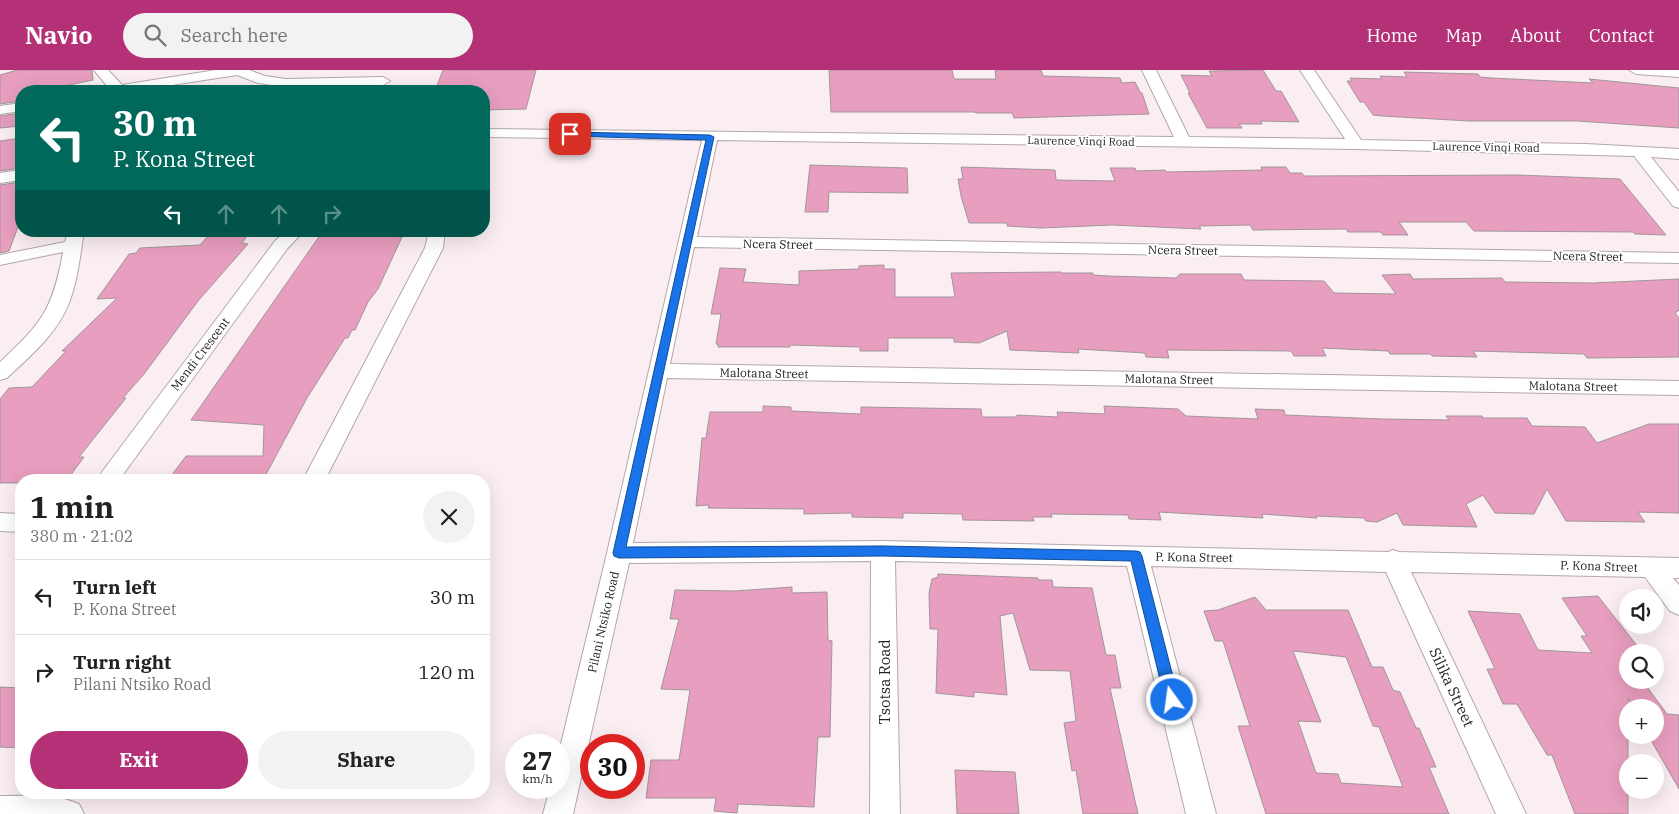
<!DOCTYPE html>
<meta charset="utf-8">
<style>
:root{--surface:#fff;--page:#f2f2f2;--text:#222;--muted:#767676;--line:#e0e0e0;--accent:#b43077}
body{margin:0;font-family:"IBM Plex Serif",serif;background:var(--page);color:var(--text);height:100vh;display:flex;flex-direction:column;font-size:19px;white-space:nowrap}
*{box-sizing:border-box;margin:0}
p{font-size:16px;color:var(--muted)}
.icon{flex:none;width:28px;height:28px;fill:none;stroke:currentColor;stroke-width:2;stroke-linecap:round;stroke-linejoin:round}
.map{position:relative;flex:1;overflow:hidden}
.panel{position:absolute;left:15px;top:404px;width:475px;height:325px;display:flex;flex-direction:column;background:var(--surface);border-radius:20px;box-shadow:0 5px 20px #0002}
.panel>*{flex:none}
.hud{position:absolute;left:15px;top:15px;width:475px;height:152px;border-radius:20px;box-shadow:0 5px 20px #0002;background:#00695c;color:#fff;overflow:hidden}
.buttons{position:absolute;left:1619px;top:519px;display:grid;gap:10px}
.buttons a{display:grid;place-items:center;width:45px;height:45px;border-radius:50%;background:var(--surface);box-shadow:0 5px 20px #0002;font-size:25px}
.speed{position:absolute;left:505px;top:664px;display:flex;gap:10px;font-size:25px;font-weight:700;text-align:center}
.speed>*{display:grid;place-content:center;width:65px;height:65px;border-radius:50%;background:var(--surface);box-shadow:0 5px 20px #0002;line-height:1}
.speed small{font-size:12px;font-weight:400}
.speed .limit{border:8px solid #d22;background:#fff;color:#111}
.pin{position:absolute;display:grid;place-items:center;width:42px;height:42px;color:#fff;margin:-21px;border-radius:10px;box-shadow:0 2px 8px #0006}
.me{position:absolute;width:55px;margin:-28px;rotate:346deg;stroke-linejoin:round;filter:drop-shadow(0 0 4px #0008)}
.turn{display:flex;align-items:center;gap:18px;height:105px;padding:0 15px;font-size:22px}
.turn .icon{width:65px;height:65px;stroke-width:2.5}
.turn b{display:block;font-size:35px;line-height:42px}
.lanes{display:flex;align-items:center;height:48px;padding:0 15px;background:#0003;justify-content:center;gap:25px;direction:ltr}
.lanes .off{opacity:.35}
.round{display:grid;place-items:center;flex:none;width:52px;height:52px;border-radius:26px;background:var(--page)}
.summary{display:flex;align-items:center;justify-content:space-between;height:85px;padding:0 15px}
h1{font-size:30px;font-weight:800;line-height:38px}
.cta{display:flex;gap:10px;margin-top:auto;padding:10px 15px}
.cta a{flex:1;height:58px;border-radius:30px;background:var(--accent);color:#fff;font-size:20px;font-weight:800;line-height:58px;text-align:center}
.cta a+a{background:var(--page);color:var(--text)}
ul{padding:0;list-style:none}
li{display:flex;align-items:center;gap:15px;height:75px;padding:0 15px;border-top:1px solid var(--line)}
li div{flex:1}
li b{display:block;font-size:19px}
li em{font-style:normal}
header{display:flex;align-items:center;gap:30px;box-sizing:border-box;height:70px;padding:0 25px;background:var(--accent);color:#fff}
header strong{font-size:24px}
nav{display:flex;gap:28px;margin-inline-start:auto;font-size:18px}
.search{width:350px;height:45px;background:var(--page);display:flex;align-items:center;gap:12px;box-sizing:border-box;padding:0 18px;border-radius:28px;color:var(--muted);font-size:19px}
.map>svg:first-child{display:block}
.building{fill:#e89ebe;stroke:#a1959a;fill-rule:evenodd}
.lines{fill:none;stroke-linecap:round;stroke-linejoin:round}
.street-casing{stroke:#b3a7ac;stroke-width:2}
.street{fill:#fff;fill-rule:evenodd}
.route{fill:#1a73e8;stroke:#114b97}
.labels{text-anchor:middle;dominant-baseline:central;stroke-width:4;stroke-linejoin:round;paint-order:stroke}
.far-street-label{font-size:11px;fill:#272324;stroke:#fff}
.street-label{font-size:12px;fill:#272324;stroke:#fff}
.near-street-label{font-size:15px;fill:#272324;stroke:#fff}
</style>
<header>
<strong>Navio</strong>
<div class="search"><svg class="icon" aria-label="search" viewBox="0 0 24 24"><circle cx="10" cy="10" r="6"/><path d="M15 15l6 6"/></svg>Search here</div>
<nav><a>Home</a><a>Map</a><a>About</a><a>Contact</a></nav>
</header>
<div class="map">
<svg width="1679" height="744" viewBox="0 0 1679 744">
<rect width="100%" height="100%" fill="#fbeef3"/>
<g class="building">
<path d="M17,0H92L93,10L41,21H21V31L0,34V5Z"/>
<path d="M443,0H536L526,39L484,40V21H435Z"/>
<path d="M829,0H952L954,9H996L995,0H1041L1043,6L1120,8L1122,13L1135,12L1140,22L1142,23L1149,44L1014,48L1012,43H976L975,42H831Z"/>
<path d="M1263,0L1276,21H1281L1299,52L1261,51L1262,54H1239L1242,58H1207L1188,23H1190L1181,5L1212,6L1209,1Z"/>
<path d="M1404,2L1478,4L1480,7L1492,8L1593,13L1589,9L1679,18V58L1578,51H1469L1382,46L1373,45L1364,32H1360L1347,11H1352L1350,8L1382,9L1380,6L1407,7Z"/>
<path d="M21,43V56L0,58V46Z"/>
<path d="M21,68V98L0,101V71Z"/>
<path d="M810,95L907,98L908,123L829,122L828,142H805Z"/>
<path d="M961,97L1055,100L1056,110L1115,111L1110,98H1135L1136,101L1165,100L1166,102L1262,100L1261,97H1286L1290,103H1302L1304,106L1518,105L1620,109L1666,165L1635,164L1633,162L1474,161L1466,152H1399L1408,165H1383L1381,162H1348L1346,159L1253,160L1250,155L1199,156L1201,159L1112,155L1041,158L1007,156V153H969L961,126L958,109H963Z"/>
<path d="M21,112V149L9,181L0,183V115Z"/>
<path d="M323,161H403L400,168L402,167L378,219L368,232L355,260H352L348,268H345L307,328L263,410H168L186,386H263L264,355L191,350Z"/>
<path d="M208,166H247L242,173L248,174L198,231L144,304L123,328H126L79,387H84L67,410H21V413H0V329L9,318L32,317L66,281H62L117,228L97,229L129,184L136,183L140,178L200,175Z"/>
<path d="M884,195V199H895V227H955L951,203L1061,202L1062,203H1093V205L1108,206L1176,208L1180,204H1241L1244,210L1324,211L1334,223L1396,224L1382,205L1410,204L1413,209L1502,208L1505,212L1593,213L1679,209V240L1675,243L1679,248V287L1587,288L1584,284L1473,281L1477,287L1432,286L1431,284H1390L1388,281L1322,278L1326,286H1294L1291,281L1167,280L1169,288L1146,287L1145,283L1078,279L1079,283L1010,280L1007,261L979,273L954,272V268H888V281H860V277L790,275V277H718V274H716L721,244H711L720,198L746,199L743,212L799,215V201L859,199V196Z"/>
<path d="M763,336L791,337V341L861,344V337L981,339L982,347H1016L1017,345L1058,347L1057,342L1105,344L1104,336L1178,339L1186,346L1258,349L1255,339L1284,340L1285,345L1382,349L1449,350L1446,346H1482L1483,348H1527L1532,356L1585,357L1597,373L1649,354H1679V443L1638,442L1645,452L1566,451L1547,419L1534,444L1495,443L1483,425L1466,434L1477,457L1403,455L1397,443L1377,452L1366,451L1364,448L1316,446L1317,448L1262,444L1263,448L1159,442L1161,450L1129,449L1128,445L1051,444L1052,447H1033L1034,451L963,450L962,444L903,443V448L852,447V443L804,444V439L708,438L709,435L696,436L702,368H706L710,342H763Z"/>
<path d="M938,504L1038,508V510H1052L1053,517L1092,518L1106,585H1115L1121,618H1110L1138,744H1083L1076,700L1072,701L1064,653L1076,651L1070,601L1030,600L1013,543L1000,546L1007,625L974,622V627L936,623L938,559H930L929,523L932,509L938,507Z"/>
<path d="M792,517V523L827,522L828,570L832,571L830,667H818L814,737L738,734L737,743L714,741L716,728H646L651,690H679L690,620L661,619L679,549H670L675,520L735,521Z"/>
<path d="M1598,526L1642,582H1623L1628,589V610H1642L1667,644L1679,645V719L1648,665H1655V638H1633L1628,628V744H1575L1552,685H1547L1517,634H1503L1487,599H1495L1468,541L1520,544L1538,580L1592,583L1581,566H1587L1562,528Z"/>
<path d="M1255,527L1266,540H1348L1372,597H1383L1393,620L1400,622L1416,658H1419L1436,697H1429L1449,744H1266L1238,656H1250L1223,571H1215L1204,541L1218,540ZM1293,581L1346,587L1373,656L1379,657L1403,717L1341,713L1338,704L1316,703L1298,651L1321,652Z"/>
<path d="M0,617L21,618V678L0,677Z"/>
<path d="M955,700L1015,702L1019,744H957Z"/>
</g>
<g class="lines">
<defs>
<g id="street">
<path d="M94,0H108L122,15L216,0H249L265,6L286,9L383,7L390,11L383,15L286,17L258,13L237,5L133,21H101L103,18L108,17Z"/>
<path d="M1142,0H1156L1189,67L1345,69L1300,0H1314L1361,70L1586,74L1679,79V89L1651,87L1679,122V138L1673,136L1634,86L1356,79L717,70L697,167L1679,183V193L694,177L670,294L1679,311V325L667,308L633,473L883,471L1388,482L1393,480L1399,482L1679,488V508H1673L1679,515V545L1670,541L1645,507L1411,502L1526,744H1496L1386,502L1151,496L1216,744H1186L1127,496L895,491L900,744H870L871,491L629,493L573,744H543L550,718H559V682L607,483L702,70L484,67V59L1174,67Z"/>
<path d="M1629,0H1679V7L1636,4Z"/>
<path d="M21,33V41L0,44V36Z"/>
<path d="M21,100V110L0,113V103Z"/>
<path d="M68,161H84C80,185 78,210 69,233C57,264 30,286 7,308L0,310V292C42,253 53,239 63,182L0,195V185L65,172Z"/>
<path d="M286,161H304L287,179L119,410H96L275,171Z"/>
<path d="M429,161H445L443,178L325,410H303L425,178Z"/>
<path d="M0,443L21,444V462L0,461Z"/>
<path d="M0,726C26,726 54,723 79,734L84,744H0Z"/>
</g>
</defs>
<use href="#street" class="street-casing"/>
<use href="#street" class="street"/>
</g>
<path class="route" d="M570,62L710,65L714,67L626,477L883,476L1136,481L1140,482L1142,486L1179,630L1177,634L1172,636L1167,634L1165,630L1131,491L883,486L619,488L614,486L613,483L706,70L567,66V63Z"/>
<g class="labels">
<g class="far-street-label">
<text transform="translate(1081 71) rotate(1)">Laurence Vinqi Road</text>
<text transform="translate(1486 77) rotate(1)">Laurence Vinqi Road</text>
</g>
<g class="street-label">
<text transform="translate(778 174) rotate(1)">Ncera Street</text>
<text transform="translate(1183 180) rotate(1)">Ncera Street</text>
<text transform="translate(1588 186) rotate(1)">Ncera Street</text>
<text transform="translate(200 284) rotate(-53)">Mendi Crescent</text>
<text transform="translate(764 303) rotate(1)">Malotana Street</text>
<text transform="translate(1169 309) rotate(1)">Malotana Street</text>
<text transform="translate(1573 316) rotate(1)">Malotana Street</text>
<text transform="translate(1194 487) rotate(1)">P. Kona Street</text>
<text transform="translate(1599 496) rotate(2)">P. Kona Street</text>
<text transform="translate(603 552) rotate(-77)">Pilani Ntsiko Road</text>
</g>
<g class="near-street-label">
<text transform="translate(884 612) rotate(-90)">Tsotsa Road</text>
<text transform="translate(1452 617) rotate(65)">Silika Street</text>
</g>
</g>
</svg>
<div class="buttons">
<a><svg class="icon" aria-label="sound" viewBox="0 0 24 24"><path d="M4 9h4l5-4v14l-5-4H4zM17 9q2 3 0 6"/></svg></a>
<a><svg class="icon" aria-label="search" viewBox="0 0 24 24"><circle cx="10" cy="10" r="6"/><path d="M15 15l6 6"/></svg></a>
<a>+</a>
<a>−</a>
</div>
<div class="speed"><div>27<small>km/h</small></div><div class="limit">30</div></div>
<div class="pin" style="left:570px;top:64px;background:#d93025"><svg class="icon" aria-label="arrive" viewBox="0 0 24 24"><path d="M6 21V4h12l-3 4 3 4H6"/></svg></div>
<svg class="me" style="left:1172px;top:630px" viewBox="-20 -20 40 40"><circle r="17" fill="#1a73e8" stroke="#fff" stroke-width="3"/><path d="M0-11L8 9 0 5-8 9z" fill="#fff"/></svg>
<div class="hud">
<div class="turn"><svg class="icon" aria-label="left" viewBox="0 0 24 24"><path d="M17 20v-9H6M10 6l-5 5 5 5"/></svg><div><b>30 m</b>P. Kona Street</div></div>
<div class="lanes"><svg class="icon" aria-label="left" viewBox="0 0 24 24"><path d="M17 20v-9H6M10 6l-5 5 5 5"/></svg><svg class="icon off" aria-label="ahead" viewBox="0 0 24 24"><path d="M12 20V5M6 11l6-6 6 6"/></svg><svg class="icon off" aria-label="ahead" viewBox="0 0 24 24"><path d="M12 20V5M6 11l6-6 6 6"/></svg><svg class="icon off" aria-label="right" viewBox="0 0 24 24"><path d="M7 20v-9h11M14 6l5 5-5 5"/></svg></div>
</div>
<section class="panel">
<div class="summary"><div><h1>1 min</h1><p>380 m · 21:02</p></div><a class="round"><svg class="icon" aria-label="close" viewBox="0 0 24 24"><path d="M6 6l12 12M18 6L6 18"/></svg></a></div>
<ul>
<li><svg class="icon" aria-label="left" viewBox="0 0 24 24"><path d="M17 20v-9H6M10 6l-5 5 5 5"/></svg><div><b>Turn left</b><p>P. Kona Street</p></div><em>30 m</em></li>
<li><svg class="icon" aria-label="right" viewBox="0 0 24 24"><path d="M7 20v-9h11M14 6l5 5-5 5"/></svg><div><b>Turn right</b><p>Pilani Ntsiko Road</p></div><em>120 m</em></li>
</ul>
<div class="cta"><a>Exit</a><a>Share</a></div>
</section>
</div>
